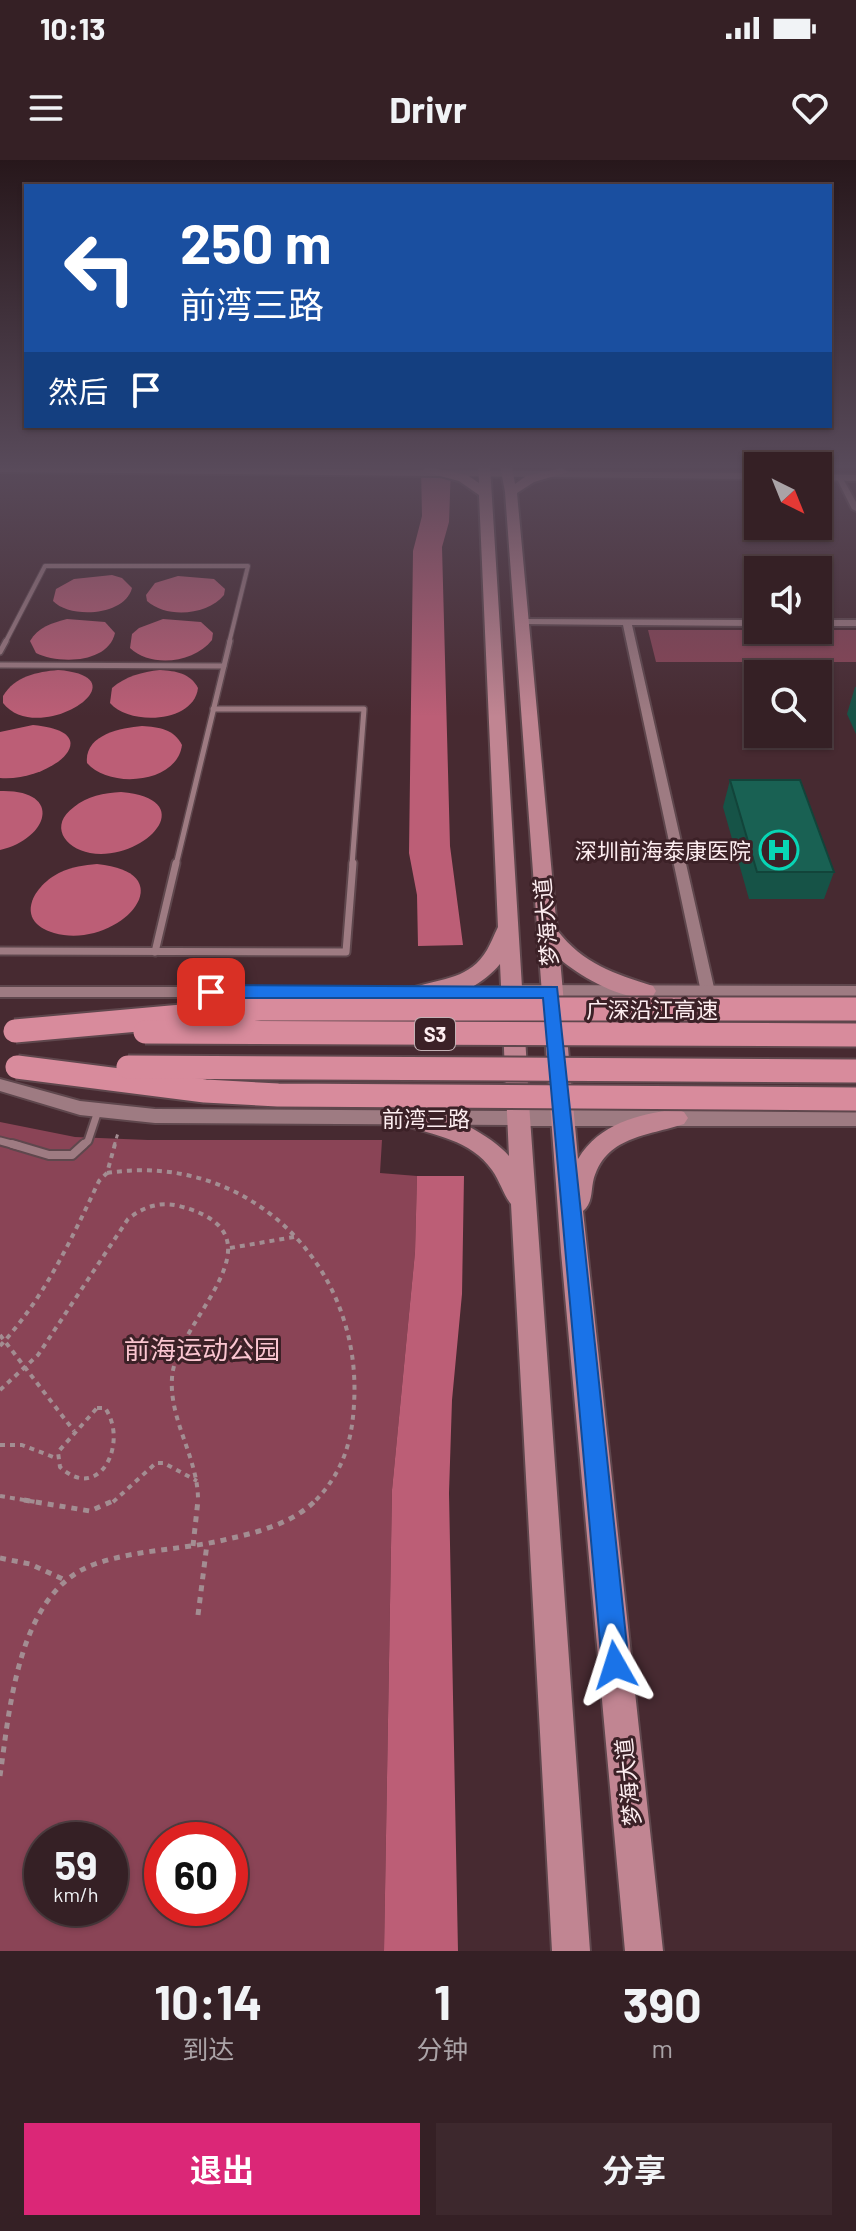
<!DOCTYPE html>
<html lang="zh">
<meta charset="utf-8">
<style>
:root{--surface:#352025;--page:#3d282d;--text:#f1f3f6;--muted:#aaa3a7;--line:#4f3e42;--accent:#db2777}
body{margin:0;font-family:Barlow,"Noto Sans SC",sans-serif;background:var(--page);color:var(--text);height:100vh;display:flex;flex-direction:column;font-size:30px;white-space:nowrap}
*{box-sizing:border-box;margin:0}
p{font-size:26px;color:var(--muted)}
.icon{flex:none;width:44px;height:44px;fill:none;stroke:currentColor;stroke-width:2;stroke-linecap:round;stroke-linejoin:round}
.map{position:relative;height:1791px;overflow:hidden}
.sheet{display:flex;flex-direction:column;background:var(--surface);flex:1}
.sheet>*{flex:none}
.banner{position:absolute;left:24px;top:24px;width:808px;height:244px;border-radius:0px;box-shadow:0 2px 6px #0004,0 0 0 2px var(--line);background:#1a4fa0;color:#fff;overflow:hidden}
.needle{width:52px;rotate:137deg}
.tools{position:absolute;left:744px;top:292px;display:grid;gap:16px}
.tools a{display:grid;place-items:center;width:88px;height:88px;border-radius:0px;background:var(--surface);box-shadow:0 2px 6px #0004,0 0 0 2px var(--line);font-size:40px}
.speed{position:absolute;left:24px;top:1662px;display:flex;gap:16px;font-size:40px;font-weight:700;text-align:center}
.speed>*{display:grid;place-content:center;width:104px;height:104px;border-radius:50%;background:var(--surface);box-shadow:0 2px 6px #0004,0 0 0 2px var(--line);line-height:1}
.speed small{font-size:20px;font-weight:400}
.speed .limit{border:12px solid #d22;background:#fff;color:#111}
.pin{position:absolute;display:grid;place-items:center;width:68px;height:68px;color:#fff;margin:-34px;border-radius:16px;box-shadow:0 4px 12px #0006}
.me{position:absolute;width:88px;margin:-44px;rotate:354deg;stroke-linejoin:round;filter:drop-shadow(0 0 6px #0008)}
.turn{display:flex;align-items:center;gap:28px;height:168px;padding:0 24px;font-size:36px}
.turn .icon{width:104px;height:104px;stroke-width:2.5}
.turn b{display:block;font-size:56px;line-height:68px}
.then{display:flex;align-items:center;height:76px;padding:0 24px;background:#0003;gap:16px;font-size:30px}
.eta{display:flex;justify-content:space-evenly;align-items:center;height:136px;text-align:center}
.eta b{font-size:48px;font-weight:700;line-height:56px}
.primary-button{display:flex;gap:16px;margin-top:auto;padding:16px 24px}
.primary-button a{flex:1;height:92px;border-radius:0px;background:var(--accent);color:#fff;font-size:32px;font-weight:700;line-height:92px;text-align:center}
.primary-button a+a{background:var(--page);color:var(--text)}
.status{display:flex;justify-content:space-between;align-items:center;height:56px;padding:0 40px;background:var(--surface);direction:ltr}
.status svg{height:22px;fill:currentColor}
header{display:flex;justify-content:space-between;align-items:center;height:104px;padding:0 24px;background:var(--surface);font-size:36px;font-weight:700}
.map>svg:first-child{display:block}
.green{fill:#8a4456;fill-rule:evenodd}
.water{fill:#bc5e76}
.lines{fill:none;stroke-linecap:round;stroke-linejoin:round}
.service-far3-casing{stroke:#5f474d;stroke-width:6}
.service-far2-casing{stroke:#5f474d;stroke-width:8}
.service-far1-casing{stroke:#5f474d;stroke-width:11}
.service-casing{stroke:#5f474d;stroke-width:12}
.minor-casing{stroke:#5f474d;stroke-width:4}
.tertiary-casing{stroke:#5f474d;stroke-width:4}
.secondary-casing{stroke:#5f474d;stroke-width:4}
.primary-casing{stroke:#5f474d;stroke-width:4}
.path-far2{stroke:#a38d92;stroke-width:3;stroke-dasharray:4 4;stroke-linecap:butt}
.path-far1{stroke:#a38d92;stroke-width:4;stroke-dasharray:5 5;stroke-linecap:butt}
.path{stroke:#a38d92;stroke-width:5;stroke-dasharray:6 6;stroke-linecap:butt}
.service-far3{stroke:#9e7b82;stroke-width:4}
.service-far2{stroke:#9e7b82;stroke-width:5}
.service-far1{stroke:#9e7b82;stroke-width:7}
.service{stroke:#9e7b82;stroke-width:8}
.minor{fill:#9e7b82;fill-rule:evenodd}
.tertiary{fill:#9e7b82;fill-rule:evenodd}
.secondary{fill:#9e7b82;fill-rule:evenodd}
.primary{fill:#c18592;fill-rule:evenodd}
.motorway-bridge-casing{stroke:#5f474d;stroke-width:27;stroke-linecap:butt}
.motorway-bridge{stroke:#d88b9c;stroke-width:23}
.wall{fill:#165347}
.building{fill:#196153;stroke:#12443a;stroke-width:2}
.route{fill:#1a73e8;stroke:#114b97;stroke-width:2}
.labels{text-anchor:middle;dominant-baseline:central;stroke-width:6;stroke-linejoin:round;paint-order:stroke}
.shield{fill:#3c2127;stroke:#c3b0b4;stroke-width:2}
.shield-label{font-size:20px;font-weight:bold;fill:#fdedf0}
.poi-label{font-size:22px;fill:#fdedf0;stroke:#3c2127;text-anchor:end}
.street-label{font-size:22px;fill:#fdedf0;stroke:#3c2127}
.near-park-label{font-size:26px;fill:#fbc6d1;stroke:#3c2127}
</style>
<div class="status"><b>10:13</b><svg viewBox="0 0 49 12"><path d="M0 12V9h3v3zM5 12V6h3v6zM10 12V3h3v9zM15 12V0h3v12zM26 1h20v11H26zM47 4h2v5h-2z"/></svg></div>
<header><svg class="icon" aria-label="menu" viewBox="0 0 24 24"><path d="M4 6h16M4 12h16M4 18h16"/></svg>Drivr<svg class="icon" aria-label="heart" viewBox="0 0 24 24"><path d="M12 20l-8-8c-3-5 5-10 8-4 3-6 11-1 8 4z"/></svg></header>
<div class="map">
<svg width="856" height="1791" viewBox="0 0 856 1791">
<rect width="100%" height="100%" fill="#472a31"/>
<g class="green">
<path d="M648,470H856V502H656Z"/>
<path d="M0,962L75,977L148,980H382L380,1013L417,1016L415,1092L392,1330L384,1791H0ZM42,1680H110V1748H42ZM162,1680H230V1748H162Z"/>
</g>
<g class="water">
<path d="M421,306H451L449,362L442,387L450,686L463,785L418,786L417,735L409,693L413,391L422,356Z"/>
<path d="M112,415L122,418L132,428C125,456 70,459 53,441L56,429L74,419Z"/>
<path d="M178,416L214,419L225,429L224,435C208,455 167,459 147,441L146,435L155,423Z"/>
<path d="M67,459L105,462L115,473C108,504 58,504 36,493L30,481C38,467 52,463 67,459Z"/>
<path d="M163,459L201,462L213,473L212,480C194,503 151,508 130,488L132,474L139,468Z"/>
<path d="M58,510C148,517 38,588 3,543V536C15,516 37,512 58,510Z"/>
<path d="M160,510C176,511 190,513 198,528C194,563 130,566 110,543L112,528C126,516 142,512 160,510Z"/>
<path d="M33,565C111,572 51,622 0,618V572Z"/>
<path d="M142,566C159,567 174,569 182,585C177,624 109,629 87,603C84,575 120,568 142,566Z"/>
<path d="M0,631C63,629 50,678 0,690Z"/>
<path d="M121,632C203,639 145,702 90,693C64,688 49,665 74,647C87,636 104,633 121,632Z"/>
<path d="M97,704C189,713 117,791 54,773C13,761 33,725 61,712C72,707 84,705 97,704Z"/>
<path d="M417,1016H464L462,1134L452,1240L449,1333L458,1791H384L392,1330L415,1092Z"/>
</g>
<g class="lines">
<defs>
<path id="service-far3" d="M5,483L45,406H248L229,483"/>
<g id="service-far2">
<path d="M0,492L6,481"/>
<path d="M0,505L224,506"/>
<path d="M213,549H364L352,705"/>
<path d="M176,705L230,481"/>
</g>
<g id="service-far1">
<path d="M0,791L346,792L353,703"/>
<path d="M155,792L176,703"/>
<path d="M0,981L19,986"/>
<path d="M82,986L88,981L98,951"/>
</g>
<path id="service" d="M12,984L49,995H72L84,984"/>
<g id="minor">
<path d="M835,315L842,317L856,342V351L852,349Z"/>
<path d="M521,459L758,460V466L632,465L715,832L713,835L708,837L701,832L623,465L518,464V460Z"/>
<rect x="818" y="460" width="38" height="6"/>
</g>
<g id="tertiary">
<path d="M0,306L758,313V319L0,312Z"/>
<path d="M818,314L856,315V321L818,320Z"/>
<path d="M0,827H511L519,832L511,837H0Z"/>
<path d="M0,919L80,941L155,949L518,951L524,953L526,958L524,963L518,965L155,963L80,955L0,931Z"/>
</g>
<g id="secondary">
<path d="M511,825L856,826V840L511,839L502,832Z"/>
<path d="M518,950H856V966H518L511,964L508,958L511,952Z"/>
</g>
<g id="primary">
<path d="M478,306H490L530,958L590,1791H552L511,1044C503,1034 500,1021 492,1010C470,979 435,976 401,964L397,958L401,952C431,942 489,973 509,996L500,804C482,826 444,846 415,837L412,832L415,827C443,818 470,819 487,790C491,783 494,775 498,767L479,335L459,321L421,311L427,307L467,315L479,323Z"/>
<path d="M500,306H512L515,324L526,316L562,308L568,312L534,322L517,333L557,770C583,804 615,814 653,826L656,831L653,836C627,844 579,816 560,799L578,999C600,963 637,955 676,949L684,952L688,958L684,964C648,976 604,976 593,1022C591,1033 592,1044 583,1051L663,1791H625L561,1092L505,332Z"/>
</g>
</defs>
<use href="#service-far3" class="service-far3-casing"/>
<use href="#service-far2" class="service-far2-casing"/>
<use href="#service-far1" class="service-far1-casing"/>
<use href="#service" class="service-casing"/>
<use href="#minor" class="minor-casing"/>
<use href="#tertiary" class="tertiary-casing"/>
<use href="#secondary" class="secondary-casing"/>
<use href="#primary" class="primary-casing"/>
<path class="path-far2" d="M114,986L118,973"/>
<g class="path-far1">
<path d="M107,1013C247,991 363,1104 354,1244C352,1283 342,1314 314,1342"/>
<path d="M230,1088L294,1077"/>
<path d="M0,1175L74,1271"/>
<path d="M0,1186C45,1137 71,1080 99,1021L107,1013L115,984"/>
<path d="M0,1230L38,1195L128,1059C143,1047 160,1041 179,1046C292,1075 175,1160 172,1218C169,1261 199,1299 198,1342"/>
<path d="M97,1248H105C129,1282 100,1344 60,1307L58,1292Z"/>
<path d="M0,1285H22L56,1298"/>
<path d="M0,1336L36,1342"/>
<path d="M113,1342L156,1303H164L197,1321"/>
</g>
<g class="path">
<path d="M24,1340L90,1351L115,1340"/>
<path d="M193,1386L198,1340"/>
<path d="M0,1398L30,1404L65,1420"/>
<path d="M198,1455L207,1384"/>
<path d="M0,1616C10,1547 18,1431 95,1404C138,1389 184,1390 228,1379C259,1372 293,1363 316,1340"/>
</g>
<use href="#service-far3" class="service-far3"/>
<use href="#service-far2" class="service-far2"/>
<use href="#service-far1" class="service-far1"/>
<use href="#service" class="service"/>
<use href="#minor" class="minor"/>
<use href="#tertiary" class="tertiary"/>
<use href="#secondary" class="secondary"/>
<use href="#primary" class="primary"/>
<defs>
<g id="motorway-bridge">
<path d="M15,871L260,849H856"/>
<path d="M145,872L856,875"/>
<path d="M17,907L205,931L278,935L856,939"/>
<path d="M128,907L856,911"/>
</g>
</defs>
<use href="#motorway-bridge" class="motorway-bridge-casing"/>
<use href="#motorway-bridge" class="motorway-bridge"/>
</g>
<g class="wall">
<path d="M855,527H856V574L847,554Z"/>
<path d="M730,620L834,712L824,739H749L723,647Z"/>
</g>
<path class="building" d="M730,620H800L834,712H757Z"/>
<linearGradient id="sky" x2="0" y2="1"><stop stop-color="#27171b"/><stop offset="0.55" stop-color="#584a5a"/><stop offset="1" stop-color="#584a5a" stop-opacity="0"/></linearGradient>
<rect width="856" height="557" fill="url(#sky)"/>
<path class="route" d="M211,825L557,827L629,1505L625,1514L615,1518L606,1514L602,1505L543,838H211L202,832Z"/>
<defs>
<symbol id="hospital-ring" viewBox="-11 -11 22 22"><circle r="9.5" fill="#3c2127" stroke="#08d5b5" stroke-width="1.5"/><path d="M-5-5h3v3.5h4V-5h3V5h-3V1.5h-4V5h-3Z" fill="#08d5b5"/></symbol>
</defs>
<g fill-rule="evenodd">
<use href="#hospital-ring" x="757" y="668" width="44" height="44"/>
</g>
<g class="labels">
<rect class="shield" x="415" y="858" width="40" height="32" rx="6"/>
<g class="shield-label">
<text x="435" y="874">S3</text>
</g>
<g class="poi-label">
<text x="751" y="690">深圳前海泰康医院</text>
</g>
<g class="street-label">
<text transform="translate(545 762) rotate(-95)">梦海大道</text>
<text x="652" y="849">广深沿江高速</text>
<text x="426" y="958">前湾三路</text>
<text transform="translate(627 1622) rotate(-96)">梦海大道</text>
</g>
<g class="near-park-label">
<text x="202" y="1188">前海运动公园</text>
</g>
</g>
</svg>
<div class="tools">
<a><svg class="needle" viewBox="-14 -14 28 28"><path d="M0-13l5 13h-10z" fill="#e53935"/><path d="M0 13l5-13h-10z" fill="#aaa3a7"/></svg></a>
<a><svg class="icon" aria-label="sound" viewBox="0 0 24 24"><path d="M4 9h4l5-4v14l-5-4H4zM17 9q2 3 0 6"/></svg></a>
<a><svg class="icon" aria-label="search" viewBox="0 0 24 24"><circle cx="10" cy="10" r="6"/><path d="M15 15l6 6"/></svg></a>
</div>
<div class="speed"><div>59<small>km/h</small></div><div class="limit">60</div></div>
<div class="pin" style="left:211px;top:832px;background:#d93025"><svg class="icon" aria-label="arrive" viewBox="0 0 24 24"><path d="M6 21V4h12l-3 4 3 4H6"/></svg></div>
<svg class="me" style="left:615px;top:1505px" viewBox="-20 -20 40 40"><path d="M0-17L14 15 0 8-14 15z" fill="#1a73e8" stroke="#fff" stroke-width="4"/></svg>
<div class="banner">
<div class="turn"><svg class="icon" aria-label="left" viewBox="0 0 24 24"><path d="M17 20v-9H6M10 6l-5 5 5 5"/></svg><div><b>250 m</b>前湾三路</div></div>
<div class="then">然后<svg class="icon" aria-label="arrive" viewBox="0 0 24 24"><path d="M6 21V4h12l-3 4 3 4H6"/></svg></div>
</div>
</div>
<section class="sheet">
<div class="eta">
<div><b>10:14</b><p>到达</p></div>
<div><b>1</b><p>分钟</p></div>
<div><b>390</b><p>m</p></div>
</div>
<div class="primary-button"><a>退出</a><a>分享</a></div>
</section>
